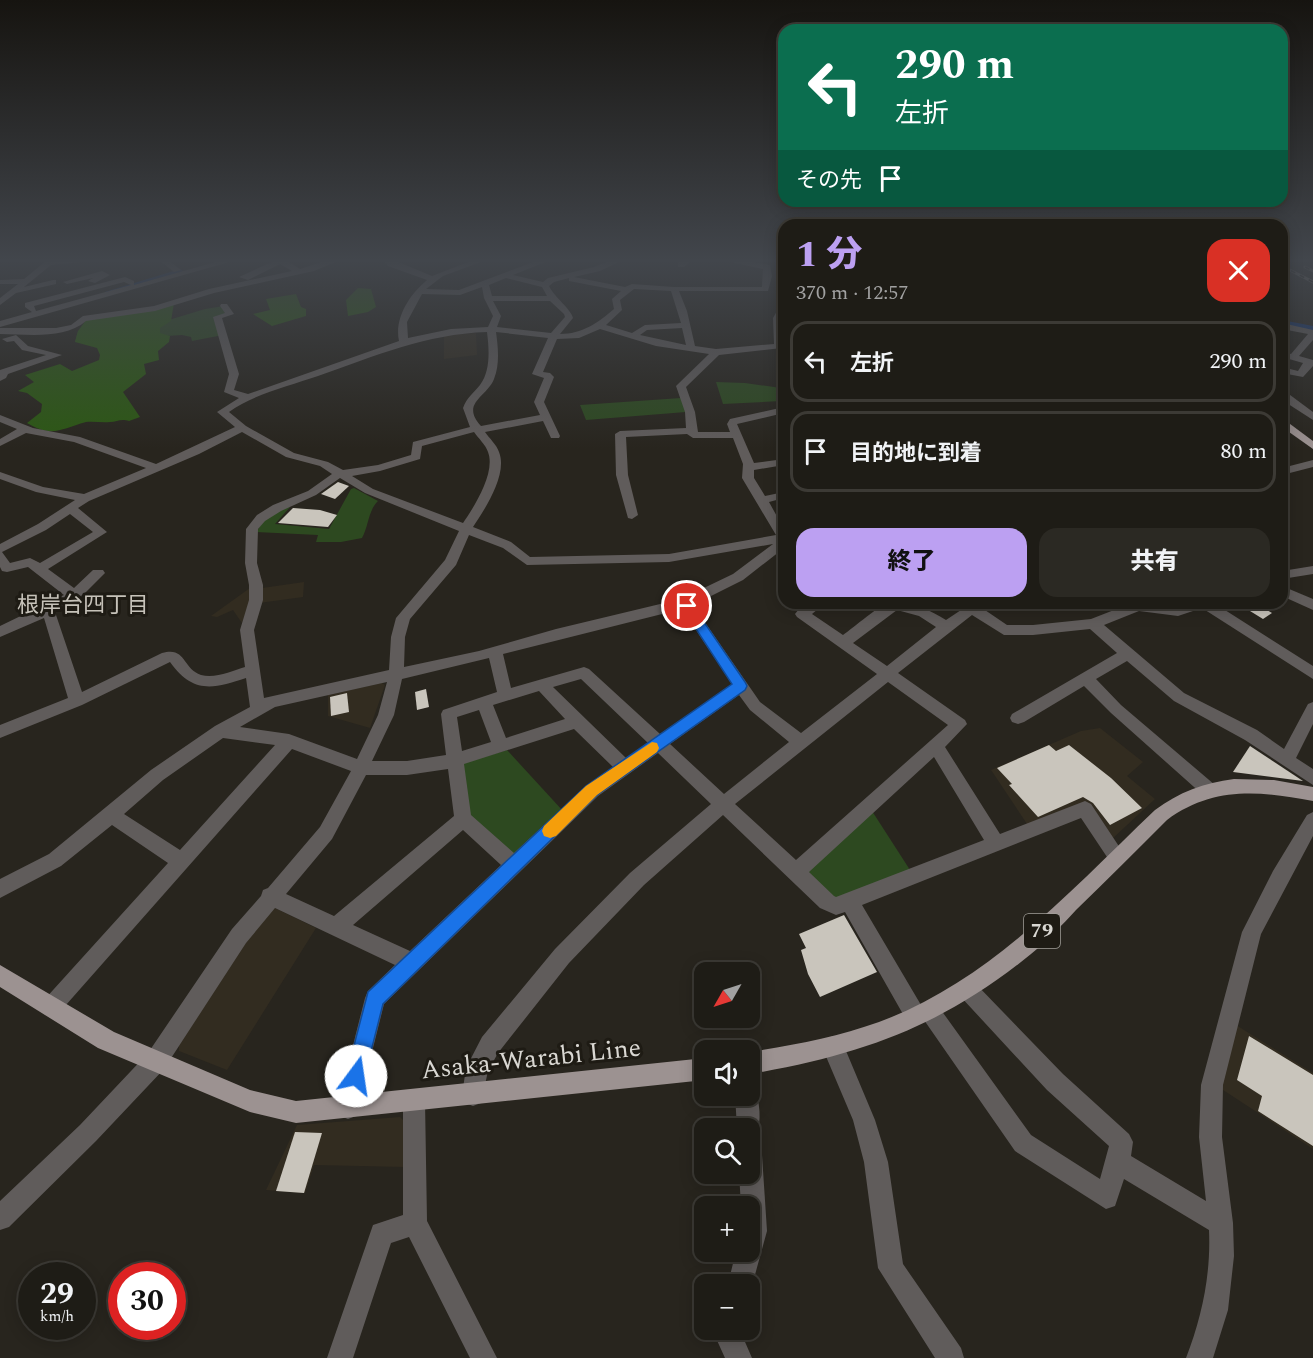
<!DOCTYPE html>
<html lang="ja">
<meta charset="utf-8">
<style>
:root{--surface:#1e1c16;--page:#2b2923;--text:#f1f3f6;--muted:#a1a1a1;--line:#3c3a35;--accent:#bca0f2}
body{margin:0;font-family:Spectral,"Noto Sans JP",serif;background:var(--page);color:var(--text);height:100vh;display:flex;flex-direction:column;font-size:22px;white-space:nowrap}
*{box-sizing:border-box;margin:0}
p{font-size:20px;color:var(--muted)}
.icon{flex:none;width:33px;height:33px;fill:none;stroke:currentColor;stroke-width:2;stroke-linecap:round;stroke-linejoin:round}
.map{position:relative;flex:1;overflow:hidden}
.drawer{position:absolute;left:778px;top:219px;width:510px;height:390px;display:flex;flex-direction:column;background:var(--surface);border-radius:18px;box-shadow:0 3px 15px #0003,0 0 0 2px var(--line)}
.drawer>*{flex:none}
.hud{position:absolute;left:778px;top:24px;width:510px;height:183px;border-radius:18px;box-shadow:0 3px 15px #0003,0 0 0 2px var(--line);background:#0b6e4f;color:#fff;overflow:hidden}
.needle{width:39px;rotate:231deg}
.tools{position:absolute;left:694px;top:962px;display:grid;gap:12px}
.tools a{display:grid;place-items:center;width:66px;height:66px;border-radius:12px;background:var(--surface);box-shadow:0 3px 15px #0003,0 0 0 2px var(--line);font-size:30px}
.speed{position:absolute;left:18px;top:1262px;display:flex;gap:12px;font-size:30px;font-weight:700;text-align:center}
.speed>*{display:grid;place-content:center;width:78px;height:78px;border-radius:50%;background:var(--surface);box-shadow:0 3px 15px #0003,0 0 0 2px var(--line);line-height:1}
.speed small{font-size:15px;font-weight:400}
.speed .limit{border:9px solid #d22;background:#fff;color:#111}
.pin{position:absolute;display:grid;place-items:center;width:51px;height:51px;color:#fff;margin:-26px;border:3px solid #fff;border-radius:50%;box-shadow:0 2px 6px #0007}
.me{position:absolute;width:66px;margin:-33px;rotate:14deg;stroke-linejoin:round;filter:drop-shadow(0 0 4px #0008)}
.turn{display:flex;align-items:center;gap:21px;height:126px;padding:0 18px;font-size:27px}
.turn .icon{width:78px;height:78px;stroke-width:2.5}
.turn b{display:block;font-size:42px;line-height:51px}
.then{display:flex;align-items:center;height:57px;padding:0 18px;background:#0003;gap:12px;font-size:22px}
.round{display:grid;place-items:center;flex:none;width:63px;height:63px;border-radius:18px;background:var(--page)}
.head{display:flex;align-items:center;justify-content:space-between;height:102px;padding:0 18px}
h1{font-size:36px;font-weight:800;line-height:45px;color:var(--accent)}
.primary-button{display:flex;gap:12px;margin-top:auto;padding:12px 18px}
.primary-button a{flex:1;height:69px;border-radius:18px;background:var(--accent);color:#111;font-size:24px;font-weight:800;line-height:69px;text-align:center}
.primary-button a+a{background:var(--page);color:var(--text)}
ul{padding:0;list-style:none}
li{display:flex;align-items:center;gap:18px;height:81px;margin:0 12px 9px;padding:0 6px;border:3px solid var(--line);border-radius:18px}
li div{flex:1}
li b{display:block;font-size:22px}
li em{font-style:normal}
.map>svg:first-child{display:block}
.built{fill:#322c20}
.green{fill:#2d4920}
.forest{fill:#2c5813}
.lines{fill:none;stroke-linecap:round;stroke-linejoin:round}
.river{fill:#13346f;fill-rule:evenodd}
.building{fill:#c9c5bc}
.minor{fill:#605c5b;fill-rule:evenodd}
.major{fill:#9c9291;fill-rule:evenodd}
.rail-casing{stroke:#84817b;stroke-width:3}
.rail{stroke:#1e1b14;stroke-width:1.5;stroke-dasharray:5;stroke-linecap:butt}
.route{fill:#1a73e8;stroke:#114b97;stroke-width:1.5}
.slow{fill:#f59e0b}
.labels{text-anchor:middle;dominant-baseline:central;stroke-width:6;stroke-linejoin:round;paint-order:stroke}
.shield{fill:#1e1b14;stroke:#a19f99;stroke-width:1.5}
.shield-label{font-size:20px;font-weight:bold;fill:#d9d7d2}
.neighbourhood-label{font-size:22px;fill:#c6c2b9;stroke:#1e1b14}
.near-street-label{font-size:26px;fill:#d9d7d2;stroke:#1e1b14}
</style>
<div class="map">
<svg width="1313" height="1358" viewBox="0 0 1313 1358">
<rect width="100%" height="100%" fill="#28251e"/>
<g class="built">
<path d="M476,333L477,355L444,359V335Z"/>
<path d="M304,582L303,597L259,603L262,588Z"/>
<path d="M250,588V599L242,623L233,610L217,617L211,616Z"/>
<path d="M382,683L385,685L370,728L328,716V695Z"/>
<path d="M1100,728L1143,762L1127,776L1155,799L1111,840L1084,803L1029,827L991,770L1081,731Z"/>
<path d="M275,908L316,928L227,1070L179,1051V1045L262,918Z"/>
<path d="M1236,1025L1313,1073V1149L1220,1088Z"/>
<path d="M400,1117L405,1122V1167L314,1165L305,1193L266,1190L297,1125Z"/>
</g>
<g class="green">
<path d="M224,306L230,314L217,317L223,335L192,341L191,337L182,335L75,342L78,331L172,319L205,309Z"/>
<path d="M716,382L745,383L781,388V401L723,404Z"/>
<path d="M681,398L686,412L586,420L580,405Z"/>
<path d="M354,488L378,501C368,511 369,525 362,538L341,542H316L318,535L256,532L265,519L286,506L290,507L275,524L329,529L351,489Z"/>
<path d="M507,750L563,811L518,853L511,855L467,817L461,764Z"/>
<path d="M872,811L910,870L836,898L829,896L808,871Z"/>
</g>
<g class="forest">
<path d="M358,288L371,289L376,307L368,312L348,316L346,300Z"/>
<path d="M296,294L301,307L306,309V316L272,326L253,314L270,310L266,299Z"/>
<path d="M174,303L171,321L160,328V333L170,336L169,342L158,351L159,360L144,364L146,374L123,392L140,417L129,421C121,418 117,422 110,422C102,423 94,421 86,422C61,429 52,438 27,423L41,412L42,404L27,393L18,391L34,382L25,375L60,364L72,371L99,360L100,355L97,348L75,342L78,331L86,320Z"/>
</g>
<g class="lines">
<g class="river">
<path d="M180,269L185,272L184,274L110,295L105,292Z"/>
<path d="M1282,320L1313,326V332L1282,327Z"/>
</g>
</g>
<g class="building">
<path d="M338,482L349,486L335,499L321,494Z"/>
<path d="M293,508L320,510L337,515L328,527L278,523Z"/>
<path d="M1237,603H1255L1272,613L1263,619Z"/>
<path d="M426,689L429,707L417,710L415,692Z"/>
<path d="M347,693L349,712L331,716L330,697Z"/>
<path d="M1049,745L1056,751L1069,745L1111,778L1142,808L1110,825L1093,803L1083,797L1038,817L1009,785L1012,784L997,768Z"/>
<path d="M1250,746L1303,781L1233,772Z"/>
<path d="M844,915L877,972L820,997L808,974L801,950L806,948L799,934Z"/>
<path d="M1249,1036L1313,1075V1146L1258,1111L1262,1096L1237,1080Z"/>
<path d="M295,1132L322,1133L304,1193L276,1191Z"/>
</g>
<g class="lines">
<g class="minor">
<path d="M69,259H113L51,265L24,287L53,280H56V284L16,293L0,305V298L18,284H0V280L24,279L46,261Z"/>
<path d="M158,259H167L181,270L174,272Z"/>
<path d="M226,259H240L0,327V321L32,312L25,307V303L125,277L134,281V285ZM124,282L131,285L36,311L34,306Z"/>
<path d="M278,259H284L300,269L331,259H343L314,271L214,293L155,311L86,321C64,340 27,334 0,334V328H56L71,325L83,316L154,306L209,289L292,271L280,264L248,280L239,277Z"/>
<path d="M382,259H391L432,276L476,259H489L443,276L426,289L459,290L541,259H553L513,275L543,282L548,278L594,267L613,259H625L600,271L574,277L625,287L632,284L674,287H762L763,269L716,259H736L770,265L772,276L768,291H679L687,311L695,346L716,349L774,344L773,318L781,304H784V312L781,318L782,348L719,355L686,387L695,412L698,432H730L727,424L730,419L784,407V413L737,424L754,463L784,459V465L754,470V478L765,496L784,492V498L769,502L784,529V548L743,580L693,605L760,702L801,733L877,674L797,617L795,614C803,603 812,603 825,603L812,614L843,635C853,628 881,604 888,603C909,600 928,609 946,620L964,608L965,604L987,603L982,608L1007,625H1033L1091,619L1132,603L1178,606L1188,603H1214L1313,666V679L1202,608L1178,616L1139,611L1104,625L1184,693L1257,730L1284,749L1308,704L1313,702V724L1296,758L1313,769V785L1245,740L1174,701L1127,661L1096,679L1121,705L1215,785L1217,790L1215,795L1209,797L1203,795L1111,713L1084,686L1024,722L1018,724L1012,722L1010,718L1012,714L1117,653L1090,629L1033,635H1004L972,615L898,673L965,720L967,724L945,747L1000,834L1085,801L1091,804L1126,857L1123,863L1117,865L1111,863L1081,818L862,905L921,1005L929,1000L936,1003L1031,1135L1100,1179L1109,1146L1047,1090L960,996L957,989L960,982L967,979L974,982L1063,1074L1129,1134L1133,1142L1131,1156L1206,1201L1199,1137L1201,1085L1242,932L1273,871L1307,815L1313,812V836L1261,934L1223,1085L1222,1137L1233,1223L1234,1256L1228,1310L1213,1358H1186C1202,1317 1211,1274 1209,1230L1124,1179L1115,1206L1106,1209L1015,1151L924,1020L915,1026L908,1023L845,912L836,915L820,908L723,815L644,885L569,963L498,1053L488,1071L481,1103L473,1106L465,1103L462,1095L466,1068L482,1037L555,949L630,873L711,804L658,753L598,796L384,1004L356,1116L348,1119L340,1116L337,1108L365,998L368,991L395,965L275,908L246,943L164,1069L96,1141L9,1227L0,1230V1201L80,1125L148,1053L232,929L261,896L263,890L268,888L320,827L351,771L292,749L58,1014L51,1017L44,1014L41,1007L44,1000L168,863L112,825L61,866L0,898V879L49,854L151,770L215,726L250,707L246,678C213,689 193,694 170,662L82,705L0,738V725L68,698L44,618L0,637V626L64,595L28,567L7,572L2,571L0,567V544L38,524L75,500L36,492L0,479V472L43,487L84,494L146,468L74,442L26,433L0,446V439L17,429L0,422V415L33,428L80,437L156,464L235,427L217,412L239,398L224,392L229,374L213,317L225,313L220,306L221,304H227L234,314L222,318L239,374L234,390L248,394L399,341C394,318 410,294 427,280L388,266ZM506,278L542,287L547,296H492L489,285ZM569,278V281L621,291L612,299L614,309C598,323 582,334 560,334L573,318C571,309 555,298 549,286L554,282ZM482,287L484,298L493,316L488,327L451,329L408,338L407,322L422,294L460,295ZM634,289L671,291L681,323L645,325L632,333L606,325L622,310L620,300ZM493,301H550L564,314L565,317L551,333L497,327L501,316ZM682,328L686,345L640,335L647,330ZM600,329L656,346L709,354L676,386L685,412L686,428L620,431L615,434L616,475L628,518L632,519L638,515L628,475L626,437L687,434L693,438H733L743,464L742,478L776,535L669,554L530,557L511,542L473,527C485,509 508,474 499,452C497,445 489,438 485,432L543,421L551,438H559L560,436L544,402L554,377L550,373L543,372L557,339L579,338ZM487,332C489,348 491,371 480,385C473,394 467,397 463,408L470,427L413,442L411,455L378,465L343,470L328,462L294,453L246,426L229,412C254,394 289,386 318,376C375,356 426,334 487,332ZM496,332L548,338L532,374L544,378L534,402L540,415L481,426C460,403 487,397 494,379C500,364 498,347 496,332ZM242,432L286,457L320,466L332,474L308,491L273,505L257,515L246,529L245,563L249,585V600L240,630L245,667C232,671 215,679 201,675C182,668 186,646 162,653L82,692L55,612L84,594L105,573L103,570H93L74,588L48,569L107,532L78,508L89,501L199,454ZM474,432C478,438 486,445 488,452C496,473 474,507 463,523L373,489L352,476L380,471L420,459L422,446ZM340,478L365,493L459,531L445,560L396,618L391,637L389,670L264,698L254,630L263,600V585L257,563L258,529L265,521L281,511L316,495ZM70,514L93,532L40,563L30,558L10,563L2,552L46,530ZM469,535L503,548L527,565L669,562L773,544L733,574L681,599L556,629L479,651L404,667L405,637L410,619L456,565ZM682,609L732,684L660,734L589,669L584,667L511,688L503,654ZM897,610L919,616L936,627L887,666L853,643ZM489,658L497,692L443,710L441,714L446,755L407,761H372L394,715L402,679ZM581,679L648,743L626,758L553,687ZM387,682L378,715L357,759L289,734L240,727L275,707ZM888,682L948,725L796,860L735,804ZM539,691L565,719L506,738L493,705ZM739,695L750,710L789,742L724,794L670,744ZM479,710L491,742L462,751L457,717ZM574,729L613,767L586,786L514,853L471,815L464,764ZM223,738L275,745L180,850L124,814L163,780ZM934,757L984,840L836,897L834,896L809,872ZM448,769L454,816L334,916L286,894L332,839L366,775H407ZM463,830L501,865L410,951L353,925Z"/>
<path d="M684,259H694L684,267H678V263Z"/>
<path d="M102,271L110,275L95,283L88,281L93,278L67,284L63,282Z"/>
<path d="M1282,323L1313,330V340L1299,356L1313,360V366L1303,377L1282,373V367L1298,371L1303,363L1282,357V351L1291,354L1308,334L1282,329Z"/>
<path d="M16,335L28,346L62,355L8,374L6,378L0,381V370L46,355L22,350L14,341L7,342L2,339Z"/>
<path d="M784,386V406L779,403V389Z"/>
<path d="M1282,389L1313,412V420L1282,400Z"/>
<path d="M1313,460V467L1282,475V468Z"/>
<path d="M1313,566V574L1282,579V571Z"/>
<path d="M1282,586L1313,599V610L1282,596Z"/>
<path d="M833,1036L841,1039L875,1120L888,1162L903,1264L961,1348L964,1358H935L878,1268L864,1162L853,1120L822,1047L825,1039Z"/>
<path d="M750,1085L754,1087C760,1101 762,1122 756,1136L750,1139V1128H737L735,1095H750Z"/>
<path d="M414,1090L422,1093L425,1101L427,1221L497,1358H470L409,1237L391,1243L353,1358H327L373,1225L403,1215V1101L406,1093Z"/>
<path d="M750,1143L758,1147L762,1155L767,1231L750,1293V1284H728L736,1251H750V1206H741L739,1173H750Z"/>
<path d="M717,1329H743L742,1335L752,1358H725L715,1336Z"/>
</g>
<g class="major">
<path d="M1282,418L1313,441V449L1282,427Z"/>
<path d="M1234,779L1274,780L1313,787V801C1260,791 1213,786 1167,820C1137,850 1107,880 1076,910C1062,925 1047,941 1031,954C943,1026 861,1055 750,1074V1052C794,1045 837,1037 879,1022C990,981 1071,890 1155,810C1179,792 1204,783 1234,779Z"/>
<path d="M0,965L114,1032L250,1090L296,1101L705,1058V1080L296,1123L250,1112L98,1048L0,987Z"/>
</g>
<defs>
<g id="rail">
<path d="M1282,266L1313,282"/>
<path d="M1305,267L1313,271"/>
</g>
</defs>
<use href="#rail" class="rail-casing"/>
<use href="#rail" class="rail"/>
</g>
<linearGradient id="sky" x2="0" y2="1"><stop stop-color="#161410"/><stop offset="0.58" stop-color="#42464c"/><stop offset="1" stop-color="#42464c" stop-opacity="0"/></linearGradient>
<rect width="1313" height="449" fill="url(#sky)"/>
<path class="route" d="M687,601L691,603L745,682L747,686L745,690L597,795L383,1004L363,1083L356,1086L349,1083L346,1076L368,992L586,786L732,684L681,606Z"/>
<path class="slow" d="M652,742L657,743L659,748L657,752L597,795L556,836L550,838L544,836L542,831L544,826L586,786Z"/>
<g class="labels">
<rect class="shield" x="1024" y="914" width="36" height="34" rx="4.5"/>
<g class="shield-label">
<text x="1042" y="931">79</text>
</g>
<g class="neighbourhood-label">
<text x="83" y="605">根岸台四丁目</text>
</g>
<g class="near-street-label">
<text transform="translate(531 1059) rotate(-6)">Asaka-Warabi Line</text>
</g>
</g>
</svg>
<div class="tools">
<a><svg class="needle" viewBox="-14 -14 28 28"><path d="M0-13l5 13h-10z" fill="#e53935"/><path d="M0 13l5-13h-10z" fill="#a1a1a1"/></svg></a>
<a><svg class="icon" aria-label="sound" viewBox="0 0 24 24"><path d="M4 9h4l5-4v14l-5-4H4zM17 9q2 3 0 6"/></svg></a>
<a><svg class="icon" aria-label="search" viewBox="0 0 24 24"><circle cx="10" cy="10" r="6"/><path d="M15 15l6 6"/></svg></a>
<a>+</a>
<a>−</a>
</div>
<div class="speed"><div>29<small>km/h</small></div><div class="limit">30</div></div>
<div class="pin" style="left:687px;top:606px;background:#d93025"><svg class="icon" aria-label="arrive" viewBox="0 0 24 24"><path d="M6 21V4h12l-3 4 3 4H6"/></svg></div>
<svg class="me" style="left:356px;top:1076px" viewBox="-20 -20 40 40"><circle r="19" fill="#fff"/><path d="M0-13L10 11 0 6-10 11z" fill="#1a73e8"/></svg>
<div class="hud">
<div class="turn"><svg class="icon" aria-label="left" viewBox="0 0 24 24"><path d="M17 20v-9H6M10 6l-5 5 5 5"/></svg><div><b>290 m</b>左折</div></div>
<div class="then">その先<svg class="icon" aria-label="arrive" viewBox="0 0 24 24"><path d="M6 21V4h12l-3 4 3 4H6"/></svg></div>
</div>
<section class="drawer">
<div class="head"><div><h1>1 分</h1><p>370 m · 12:57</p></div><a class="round" style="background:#d93025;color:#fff"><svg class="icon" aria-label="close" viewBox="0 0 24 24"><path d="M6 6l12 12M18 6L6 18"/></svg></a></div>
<ul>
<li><svg class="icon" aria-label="left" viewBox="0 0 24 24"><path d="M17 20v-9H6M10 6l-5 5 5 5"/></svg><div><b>左折</b></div><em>290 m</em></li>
<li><svg class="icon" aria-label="arrive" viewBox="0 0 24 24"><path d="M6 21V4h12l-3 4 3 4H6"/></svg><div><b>目的地に到着</b></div><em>80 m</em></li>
</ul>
<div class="primary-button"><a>終了</a><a>共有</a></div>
</section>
</div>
